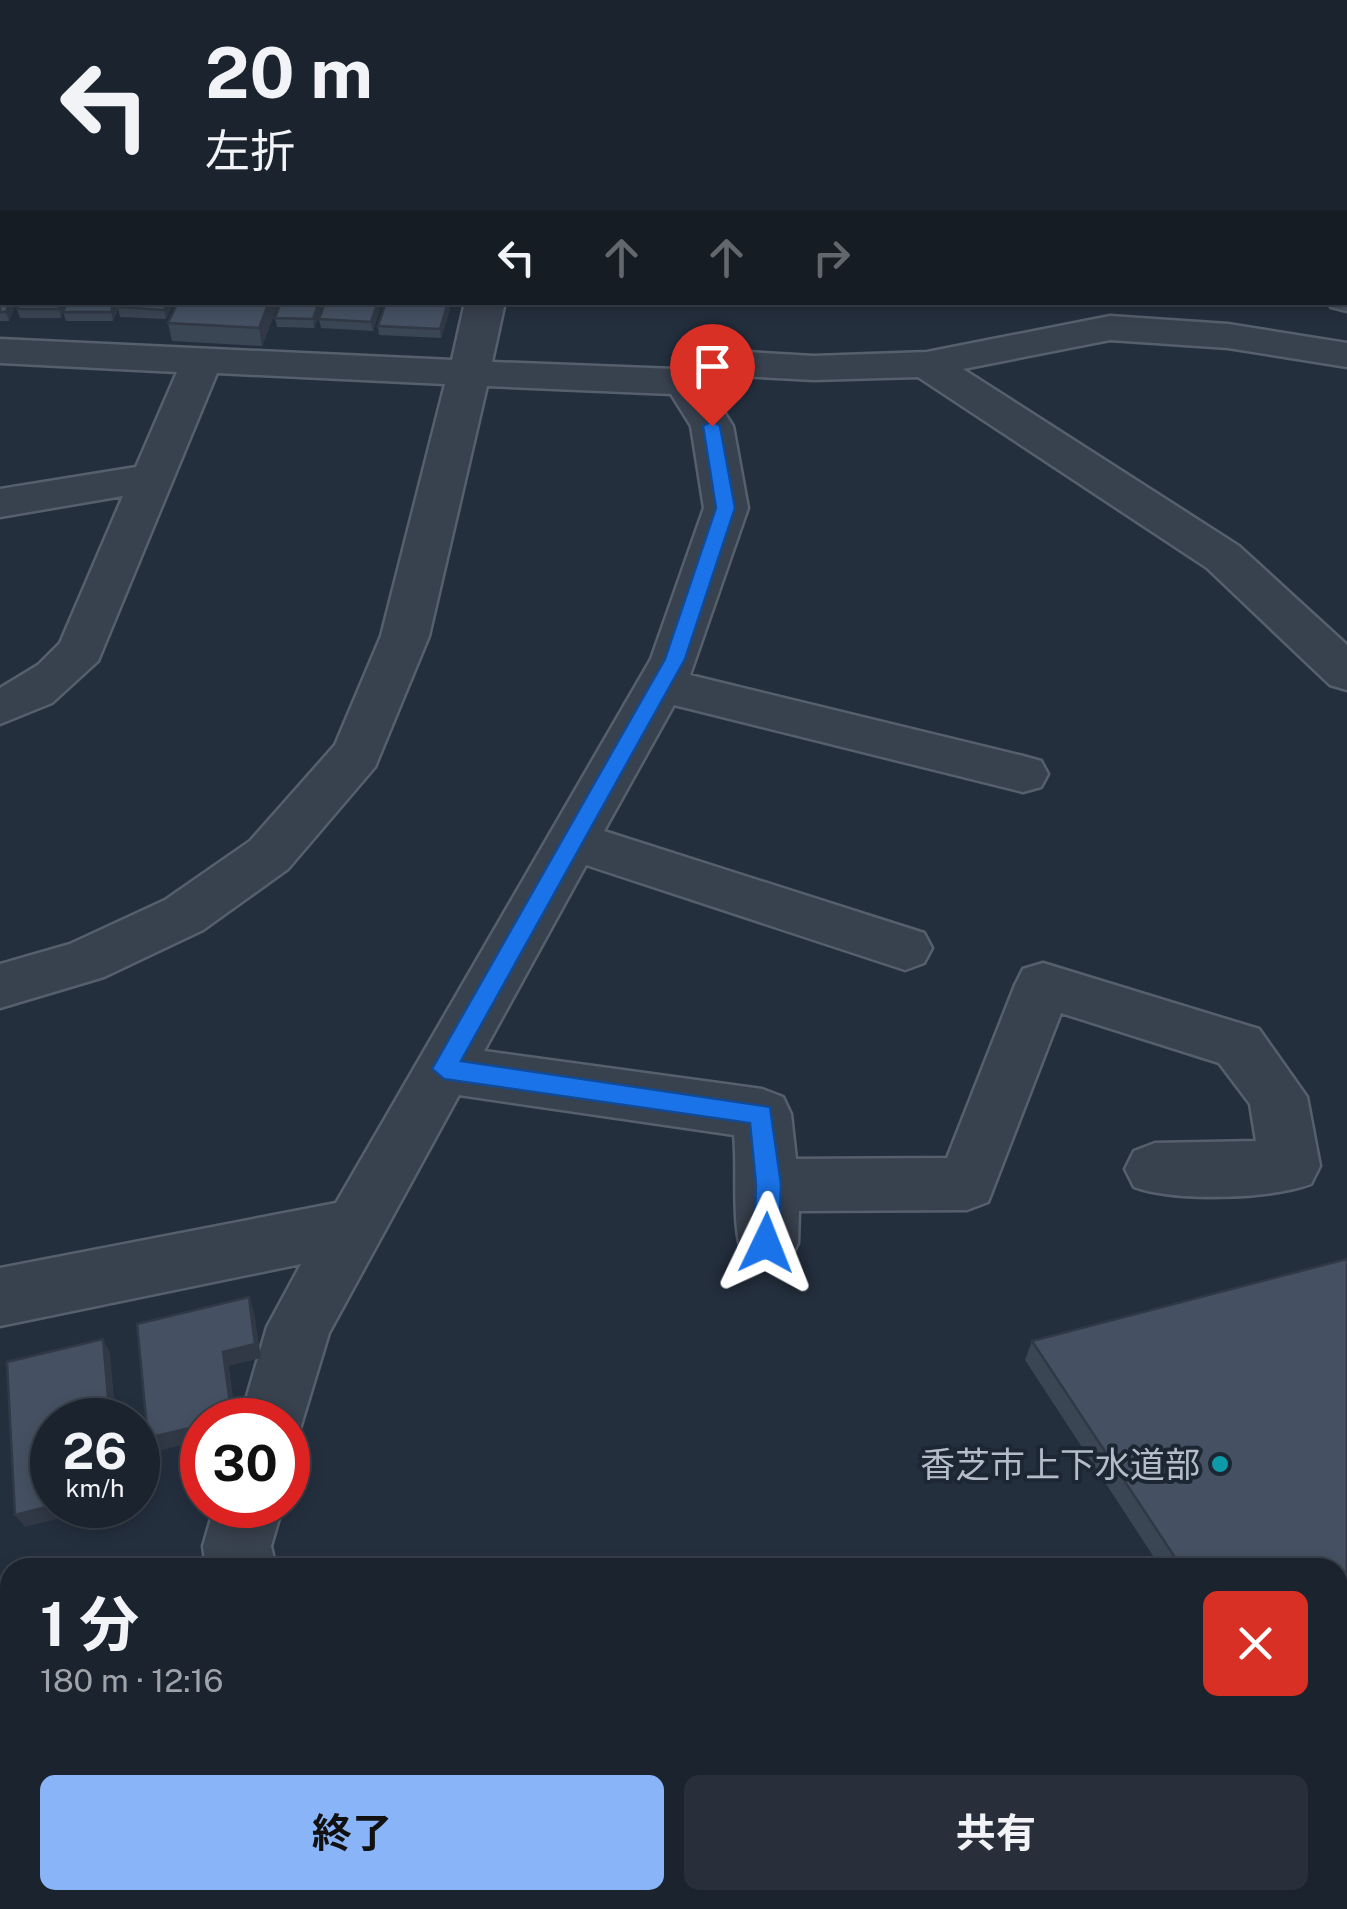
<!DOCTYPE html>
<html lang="ja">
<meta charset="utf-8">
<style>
:root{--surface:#1b232e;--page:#282f3a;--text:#f1f3f6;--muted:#a0a4aa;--line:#39404a;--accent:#8ab4f8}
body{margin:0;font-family:"Public Sans","Noto Sans JP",sans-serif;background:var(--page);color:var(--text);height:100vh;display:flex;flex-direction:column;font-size:38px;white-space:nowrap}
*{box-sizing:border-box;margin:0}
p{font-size:32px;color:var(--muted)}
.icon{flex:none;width:55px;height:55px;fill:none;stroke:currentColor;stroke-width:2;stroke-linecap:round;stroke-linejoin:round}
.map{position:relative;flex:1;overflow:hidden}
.side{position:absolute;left:0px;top:1558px;width:1348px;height:352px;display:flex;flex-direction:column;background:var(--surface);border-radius:30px 30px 0 0;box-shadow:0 5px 15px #0003,0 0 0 2px var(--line)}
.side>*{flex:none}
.guide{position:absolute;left:0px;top:0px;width:1348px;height:305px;box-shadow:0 5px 15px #0003,0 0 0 2px var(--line);background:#1b232e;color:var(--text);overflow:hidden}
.speed{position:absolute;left:30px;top:1398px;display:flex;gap:20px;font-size:50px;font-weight:700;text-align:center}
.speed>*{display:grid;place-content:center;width:130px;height:130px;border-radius:50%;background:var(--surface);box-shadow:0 5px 15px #0003,0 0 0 2px var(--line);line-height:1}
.speed small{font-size:25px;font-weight:400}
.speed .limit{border:15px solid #d22;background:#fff;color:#111}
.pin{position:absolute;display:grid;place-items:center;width:85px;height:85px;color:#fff;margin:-102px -42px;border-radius:50% 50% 50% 0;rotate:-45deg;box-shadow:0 0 10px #0007}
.pin .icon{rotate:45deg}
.me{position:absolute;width:110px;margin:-55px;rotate:2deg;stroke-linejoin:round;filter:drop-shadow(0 0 8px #0008)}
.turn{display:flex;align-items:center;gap:35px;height:210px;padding:0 40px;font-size:45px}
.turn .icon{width:130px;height:130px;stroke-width:2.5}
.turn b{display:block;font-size:70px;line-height:85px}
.lanes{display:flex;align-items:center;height:95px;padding:0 40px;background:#0003;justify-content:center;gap:50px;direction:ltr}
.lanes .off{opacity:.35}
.round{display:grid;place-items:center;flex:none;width:105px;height:105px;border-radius:15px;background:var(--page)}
.summary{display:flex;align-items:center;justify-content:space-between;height:170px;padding:0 40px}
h1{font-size:60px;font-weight:700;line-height:75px}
.cta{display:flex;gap:20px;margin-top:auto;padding:20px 40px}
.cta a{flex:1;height:115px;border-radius:15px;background:var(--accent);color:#111;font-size:40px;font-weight:700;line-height:115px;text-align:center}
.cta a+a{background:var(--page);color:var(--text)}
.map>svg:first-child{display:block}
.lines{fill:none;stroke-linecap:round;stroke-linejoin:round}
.street-casing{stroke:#565f6c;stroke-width:5}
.secondary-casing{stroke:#565f6c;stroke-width:5}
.street{fill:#38414e;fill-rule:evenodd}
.secondary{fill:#465061;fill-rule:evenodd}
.wall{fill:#3b4654}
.shaded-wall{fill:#303945}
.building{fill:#455162;stroke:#303945;stroke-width:2.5}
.route{fill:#1a73e8;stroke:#114b97;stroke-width:2.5}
.culture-dot{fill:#0f9aa8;stroke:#1d2633;stroke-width:4}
.labels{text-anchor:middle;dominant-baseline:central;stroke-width:8;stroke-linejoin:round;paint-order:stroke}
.near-poi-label{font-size:35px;fill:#b4bcc9;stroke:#1d2633;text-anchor:end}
</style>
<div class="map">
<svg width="1347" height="1909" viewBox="0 0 1347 1909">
<rect width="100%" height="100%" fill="#242f3e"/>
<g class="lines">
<defs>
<g id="street">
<rect x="219" y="0" width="32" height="2"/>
<path d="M417,0H449L450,2H418Z"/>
<path d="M1266,0H1300L1301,2H1268Z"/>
<rect x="1345" y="64" width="2" height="22"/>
<rect x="1345" y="178" width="2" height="22"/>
<path d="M465,302H505L492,362L675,369L713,350L814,356L927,352L1110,316L1228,324L1347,343V367L1228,348L1110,340L963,369L1239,546L1347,645V690L1330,685L1207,568L918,377L814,380L722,375L707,385L733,426L748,508L690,675L1023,756L1041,761L1048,774L1041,787L1023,792L674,705L604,831L924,933L932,948L924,963L905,970L586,865L484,1051L762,1089L783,1097L791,1114L796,1159L947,1158L1015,985L1023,969L1043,963L1259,1029L1307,1097L1320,1166L1311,1184C1271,1199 1174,1202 1134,1187L1125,1169L1134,1151L1155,1143L1256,1141L1250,1104L1219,1063L1061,1013L988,1202L967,1210L799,1211L798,1243L789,1262L767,1270L745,1262C730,1229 738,1173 734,1135L459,1095L329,1333L296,1442L288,1446V1420H240L267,1327L301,1264L0,1326V1268L336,1203L651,659L704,508L691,426L671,394L487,386L429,636L375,767L288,869L203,930L104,977L0,1008V964L70,944L165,900L250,841L335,745L381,636L445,384L217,373L98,661L52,703L0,724V688L38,665L60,643L123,496L0,517V489L136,467L177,372L0,363V339L452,360Z"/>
<path d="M215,1505H283L271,1546L276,1568H206L203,1546Z"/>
<path d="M261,1900H339L341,1909H263Z"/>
</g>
<g id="secondary">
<rect x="0" y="235" width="2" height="22"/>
<path d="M1345,287L1347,311L1331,307L1328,302H1345Z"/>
</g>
</defs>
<use href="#street" class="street-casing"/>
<use href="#secondary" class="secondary-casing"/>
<use href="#street" class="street"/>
<use href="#secondary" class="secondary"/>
</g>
<g class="wall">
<path d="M0,0H17V2H2V70H0Z"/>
<path d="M72,0H109L86,2H73Z"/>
<path d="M1048,0H1128V2H1050Z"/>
<path d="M1316,0H1347V35L1345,33V2H1319Z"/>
<path d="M2,82V202H0V83Z"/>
<path d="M0,275L2,302H17L9,321H0Z"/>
<path d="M174,302L166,319L120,317L118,308L113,321H66L63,312L61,318H20L17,309Z"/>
<path d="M178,302H277V307L262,346L172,341L168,323Z"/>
<path d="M281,302H324L314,328L277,327L275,318Z"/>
<path d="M325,302H381V306L373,331L321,328L319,319Z"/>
<path d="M450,309L441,338L379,335L378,326Z"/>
<path d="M1347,1259V1851L1338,1836V1568H1161L1025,1360L1032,1341Z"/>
</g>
<g class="shaded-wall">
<path d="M696,0H717V2H683Z"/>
<rect x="1058" y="0" width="19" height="2"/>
<path d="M1082,0H1128V2H1081Z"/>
<path d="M1329,0H1347V8L1345,9V2H1328Z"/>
<path d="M10,302H17L9,321L6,312Z"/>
<path d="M61,302H67L61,318L59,309Z"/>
<path d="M114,302H119L113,321L111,312Z"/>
<path d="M168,302H174L166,319L164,310Z"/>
<path d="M269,302H277V307L262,346L259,328Z"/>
<path d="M319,302H324L314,328L313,319Z"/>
<path d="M378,302H381V306L373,331L371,322Z"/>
<path d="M448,302L450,309L441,338L440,329Z"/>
<path d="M249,1297L254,1311L261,1358L229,1366L236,1420H223V1352Z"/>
<path d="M103,1339L110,1353L116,1420H110Z"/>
<path d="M202,1425V1440L155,1452L148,1438Z"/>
<path d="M54,1505H112L25,1527L15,1515Z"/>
<path d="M10,1821V1832L0,1835V1823Z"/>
<path d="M227,1900H234V1909H228Z"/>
</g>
<g class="building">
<path d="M0,0H11L10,2H2V15H0Z"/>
<path d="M343,0L344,2H318Z"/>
<path d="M372,0H420L421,2H372Z"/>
<path d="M459,0H494L495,2H460Z"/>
<path d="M501,0H543L544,2H502Z"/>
<path d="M547,0H585L586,2H548Z"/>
<path d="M596,0H631L632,2H597Z"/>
<path d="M640,0H674V1L641,2Z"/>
<path d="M884,0H936L938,2H885Z"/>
<path d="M944,0H993L995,2H946Z"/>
<path d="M2,15V46H0V16Z"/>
<path d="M2,82V171H0V83Z"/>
<rect x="1345" y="201" width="2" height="30"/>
<path d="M0,275H2V302H10L6,312H0Z"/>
<path d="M20,302H61L59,309H17Z"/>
<path d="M67,302H114L111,312H63Z"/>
<path d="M120,302H168L164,310L117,307Z"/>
<path d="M178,302H269L259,328L168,323Z"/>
<path d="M281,302H319L313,319L275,318Z"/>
<path d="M325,302H378L371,322L319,319Z"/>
<path d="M386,302H448L440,329L378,326Z"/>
<path d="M1347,1259V1815L1338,1801V1568H1182L1032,1341Z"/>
<path d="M249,1297L255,1344L223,1352L232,1418L223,1420H202V1425L148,1438L137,1324Z"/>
<path d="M103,1339L110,1420H52L54,1505L15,1515L7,1362Z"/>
<path d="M10,1705V1821L0,1823V1708Z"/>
<path d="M106,1900H227L228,1909H107Z"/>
<path d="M729,1900H848L851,1909H731Z"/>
</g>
<path class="route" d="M712,421L720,426L735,508L685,659L461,1061L770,1107L781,1184L779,1243L776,1251L766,1254L757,1251L754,1243L756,1184L750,1123L444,1079L432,1069L665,659L716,508L703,426Z"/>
<circle class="culture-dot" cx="1220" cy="1464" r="10"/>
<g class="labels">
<g class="near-poi-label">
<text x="1200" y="1464">香芝市上下水道部</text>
</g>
</g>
</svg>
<div class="speed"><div>26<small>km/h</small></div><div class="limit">30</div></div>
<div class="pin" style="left:712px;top:426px;background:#d93025"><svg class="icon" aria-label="arrive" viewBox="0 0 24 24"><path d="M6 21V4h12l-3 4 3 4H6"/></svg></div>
<svg class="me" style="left:766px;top:1243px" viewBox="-20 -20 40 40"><path d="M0-17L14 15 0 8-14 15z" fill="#1a73e8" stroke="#fff" stroke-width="4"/></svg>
<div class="guide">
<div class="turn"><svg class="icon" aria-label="left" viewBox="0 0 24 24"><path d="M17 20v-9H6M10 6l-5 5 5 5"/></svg><div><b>20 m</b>左折</div></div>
<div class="lanes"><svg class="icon" aria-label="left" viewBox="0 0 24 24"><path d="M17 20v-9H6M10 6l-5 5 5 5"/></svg><svg class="icon off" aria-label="ahead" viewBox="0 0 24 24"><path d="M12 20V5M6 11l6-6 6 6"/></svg><svg class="icon off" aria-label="ahead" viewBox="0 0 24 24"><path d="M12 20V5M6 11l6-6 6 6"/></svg><svg class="icon off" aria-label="right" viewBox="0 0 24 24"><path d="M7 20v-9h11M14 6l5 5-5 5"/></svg></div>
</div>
<section class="side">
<div class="summary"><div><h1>1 分</h1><p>180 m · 12:16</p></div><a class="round" style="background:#d93025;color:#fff"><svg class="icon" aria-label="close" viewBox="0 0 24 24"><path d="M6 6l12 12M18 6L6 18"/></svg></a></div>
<div class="cta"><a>終了</a><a>共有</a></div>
</section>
</div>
